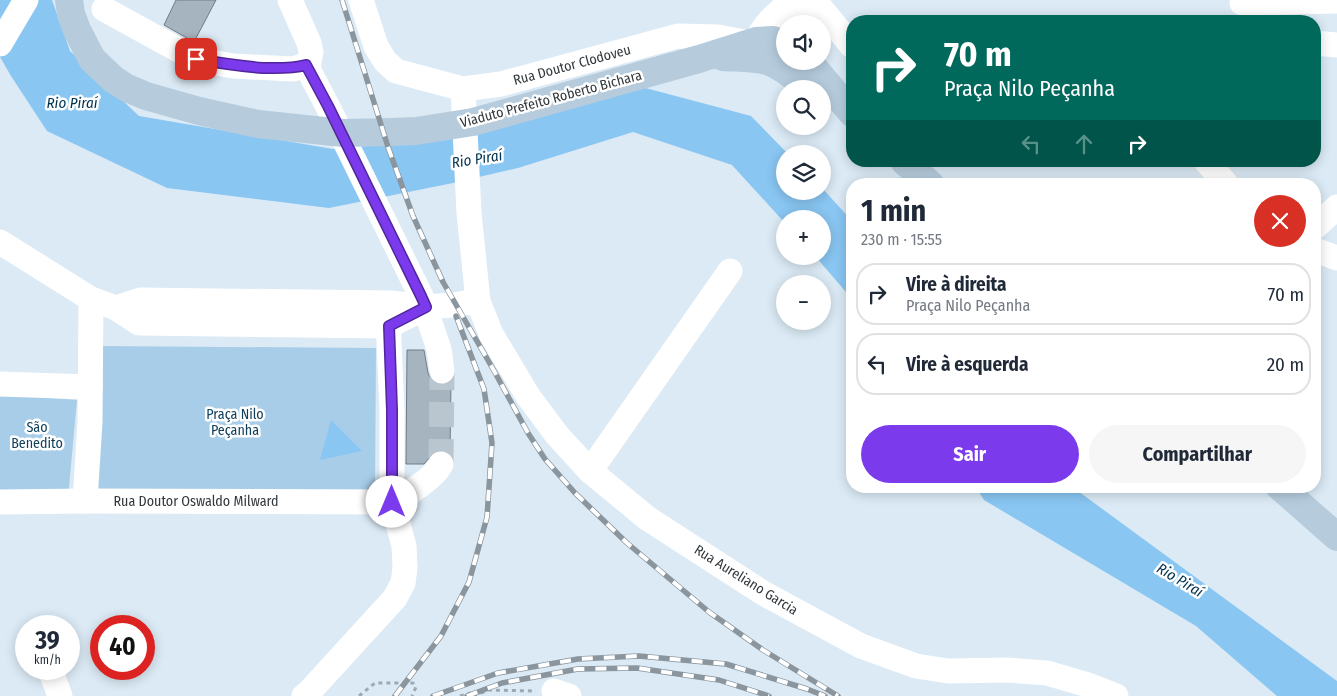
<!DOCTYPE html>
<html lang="pt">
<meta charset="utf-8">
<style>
:root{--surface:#fff;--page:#f6f6f7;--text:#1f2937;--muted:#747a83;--line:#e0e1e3;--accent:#7c3aed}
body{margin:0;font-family:"Fira Sans Condensed",sans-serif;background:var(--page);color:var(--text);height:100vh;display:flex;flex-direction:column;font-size:19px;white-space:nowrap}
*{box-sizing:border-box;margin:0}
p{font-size:16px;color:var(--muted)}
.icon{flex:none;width:28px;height:28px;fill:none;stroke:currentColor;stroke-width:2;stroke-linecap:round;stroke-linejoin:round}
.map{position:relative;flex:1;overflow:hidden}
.panel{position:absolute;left:846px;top:178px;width:475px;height:315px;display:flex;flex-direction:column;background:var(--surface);border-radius:20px;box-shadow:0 2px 12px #0003}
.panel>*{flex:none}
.top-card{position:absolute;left:846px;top:15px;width:475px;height:152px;border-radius:20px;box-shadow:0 2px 12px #0003;background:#00695c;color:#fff;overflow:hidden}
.tools{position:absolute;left:776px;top:15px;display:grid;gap:10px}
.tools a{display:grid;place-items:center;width:55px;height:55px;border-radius:50%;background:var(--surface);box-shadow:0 2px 12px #0003;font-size:25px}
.speed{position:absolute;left:15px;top:615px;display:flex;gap:10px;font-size:25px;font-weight:700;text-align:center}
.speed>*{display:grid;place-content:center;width:65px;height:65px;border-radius:50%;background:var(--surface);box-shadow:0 2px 12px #0003;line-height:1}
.speed small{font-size:12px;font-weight:400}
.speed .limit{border:8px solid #d22;background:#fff;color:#111}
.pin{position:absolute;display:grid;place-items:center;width:42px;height:42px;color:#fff;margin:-21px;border-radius:10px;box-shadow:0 2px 8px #0006}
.me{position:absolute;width:55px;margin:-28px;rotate:0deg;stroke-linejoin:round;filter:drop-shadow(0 0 4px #0008)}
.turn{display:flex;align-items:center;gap:18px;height:105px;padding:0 15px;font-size:22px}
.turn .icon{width:65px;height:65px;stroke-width:2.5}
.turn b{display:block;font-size:35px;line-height:42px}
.lanes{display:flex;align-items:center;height:48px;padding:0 15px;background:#0003;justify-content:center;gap:25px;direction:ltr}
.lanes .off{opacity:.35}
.round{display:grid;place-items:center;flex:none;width:52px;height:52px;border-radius:26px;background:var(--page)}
.overview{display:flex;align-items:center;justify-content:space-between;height:85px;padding:0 15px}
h1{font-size:30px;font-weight:700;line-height:38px}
.button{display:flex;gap:10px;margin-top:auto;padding:10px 15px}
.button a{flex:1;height:58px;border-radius:30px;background:var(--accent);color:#fff;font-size:20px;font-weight:700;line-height:58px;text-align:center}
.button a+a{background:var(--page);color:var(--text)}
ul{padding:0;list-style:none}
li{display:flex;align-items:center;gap:15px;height:62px;margin:0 10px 8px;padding:0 5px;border:2px solid var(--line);border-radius:20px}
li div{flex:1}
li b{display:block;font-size:19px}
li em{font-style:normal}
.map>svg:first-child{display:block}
.green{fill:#a8cde8}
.water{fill:#89c6f2}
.building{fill:#a6b4bf;stroke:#6f7c86}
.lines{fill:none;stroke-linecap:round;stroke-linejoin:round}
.minor-tunnel{stroke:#b9c6d0;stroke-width:25;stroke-dasharray:25 12;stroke-linecap:butt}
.path{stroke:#9eaab2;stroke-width:3;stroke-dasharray:4 4;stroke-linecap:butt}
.minor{stroke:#fff;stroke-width:25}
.major{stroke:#b6ccdd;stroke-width:28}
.rail-casing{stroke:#8a959d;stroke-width:5.5}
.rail{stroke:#fff;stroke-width:4;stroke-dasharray:11;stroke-linecap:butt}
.route-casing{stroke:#51269a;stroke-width:12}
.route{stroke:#7c3aed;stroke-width:9}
.labels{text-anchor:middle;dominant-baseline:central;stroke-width:5;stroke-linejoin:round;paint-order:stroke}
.street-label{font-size:14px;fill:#32383c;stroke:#fff}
.park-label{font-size:14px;fill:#11405d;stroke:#fff}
.water-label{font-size:15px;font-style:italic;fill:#00324f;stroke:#fff}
</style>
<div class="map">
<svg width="1337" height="696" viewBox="0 0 1337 696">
<rect width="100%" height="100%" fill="#dbeaf5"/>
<g class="green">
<path d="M100,346L376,348L375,496L89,495Z"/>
<path d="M0,394L77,400L68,498L0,492Z"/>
</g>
<g class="water">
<path d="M0,0H52L70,51L139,116L333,149L456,134L638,86L751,116L788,154H785V191H822L823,189L852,221V299L815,256H822V219H785V223L732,165L633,132L518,168L453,183L329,208L167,188L47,131L11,76L0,57Z"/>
<path d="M331,420L362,451L320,460Z"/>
<path d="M975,486H1071L1337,681V696H1277L1196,626L984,500Z"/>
</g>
<g class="building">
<path d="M176,0H216L194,42L164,25Z"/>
<path d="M407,350H424L428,373L431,380L436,384L443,385L451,382L450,453L442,450L435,451L424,464H406Z"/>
</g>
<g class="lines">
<path class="minor-tunnel" d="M441,464L442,371"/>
<g class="path">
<path d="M359,696L375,683H413L416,687L412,696"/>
<path d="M460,696L470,693L471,696"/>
<path d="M473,696L489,690L534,691"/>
</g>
<g class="minor">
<path d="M361,0L376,46L385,61L396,71L463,89L501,84L678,36L718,37L750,43"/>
<path d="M796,0L801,24"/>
<path d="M814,0L852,46"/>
<path d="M1242,3L1337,1"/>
<path d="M104,9L195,59L233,66L293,69L306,65L309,62L311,52L309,43L290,0"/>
<path d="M1315,43L1337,45"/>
<path d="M0,44L26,0"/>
<path d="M756,57C751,33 777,13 793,0"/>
<path d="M306,65L328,107L421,296L439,349L442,371"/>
<path d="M463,89L469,213L478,301L491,334L528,396L557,435L590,471L647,518L763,593L861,646L916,666L948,671L1007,670L1047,673L1088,685L1116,696"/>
<path d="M1206,161L1226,184"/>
<path d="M1315,227L1337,207"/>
<path d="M0,242L91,299L116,308L139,323L389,326L426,307"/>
<path d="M1315,250L1337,258"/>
<path d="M116,308L140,300L391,303L426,307L452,305L478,301"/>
<path d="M0,384L90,387"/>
<path d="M590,471L730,271"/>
<path d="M85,501L90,422L91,299"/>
<path d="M0,502L85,501L392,502C407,494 434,479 441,464"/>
<path d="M50,669L60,696"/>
<path d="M554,691L569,696"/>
<path d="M304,696L310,691L395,598L403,583L405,568L404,546L392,502V410L388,319L384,310L374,303"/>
</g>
<g class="major">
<path d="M69,0L71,14L77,30L92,59L113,79L127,88L146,96L199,111L258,124L343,133L392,132L416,131L473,122L699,59L756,41L773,40L785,45"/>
<path d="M723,57C738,58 756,57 770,62C785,68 797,80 810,89"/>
<path d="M808,61L852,113"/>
<path d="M904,161L930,184"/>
<path d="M1279,486L1337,537"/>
</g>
<defs>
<g id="rail">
<path d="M342,0L388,147L413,216L443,282L493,369L528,433L545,459L575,493L627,543L709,612L763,650L838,696"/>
<path d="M395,696L441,636L469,582L487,517L492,443L484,389L456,316"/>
<path d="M433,696L498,673L578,659L639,656L726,664L807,689L825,696"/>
<path d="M467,696L502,683L578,669L637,668L719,680L769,696"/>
</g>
</defs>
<use href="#rail" class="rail-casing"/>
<use href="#rail" class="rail"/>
</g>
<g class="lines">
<defs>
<path id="route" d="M196,59C219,63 239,66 263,68C278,68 291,69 306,65L328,106L421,296L426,307L389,326L392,410V502"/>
</defs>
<use href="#route" class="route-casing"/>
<use href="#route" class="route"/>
</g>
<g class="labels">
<g class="street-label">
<text transform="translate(572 65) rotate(-15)">Rua Doutor Clodoveu</text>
<text transform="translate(551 99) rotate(-15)">Viaduto Prefeito Roberto Bichara</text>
<text x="196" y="501">Rua Doutor Oswaldo Milward</text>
<text transform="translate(746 580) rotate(32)">Rua Aureliano Garcia</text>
</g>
<g class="park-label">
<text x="235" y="414">Praça Nilo<tspan x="235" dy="16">Peçanha</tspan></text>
<text x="37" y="427">São<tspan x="37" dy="16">Benedito</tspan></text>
</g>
<g class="water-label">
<text x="72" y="103">Rio Piraí</text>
<text transform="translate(477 159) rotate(-9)">Rio Piraí</text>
<text transform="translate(1180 580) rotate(31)">Rio Piraí</text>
</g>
</g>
</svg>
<div class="tools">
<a><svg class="icon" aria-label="sound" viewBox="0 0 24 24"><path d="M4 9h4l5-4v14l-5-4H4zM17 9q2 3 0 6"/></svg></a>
<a><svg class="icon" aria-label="search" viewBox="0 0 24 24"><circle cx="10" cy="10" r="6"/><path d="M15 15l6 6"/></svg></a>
<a><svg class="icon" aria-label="layers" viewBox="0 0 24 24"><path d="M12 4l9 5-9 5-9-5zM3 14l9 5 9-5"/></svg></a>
<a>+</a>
<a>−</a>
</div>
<div class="speed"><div>39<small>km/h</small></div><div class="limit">40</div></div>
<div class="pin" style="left:196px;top:59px;background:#d93025"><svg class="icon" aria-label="arrive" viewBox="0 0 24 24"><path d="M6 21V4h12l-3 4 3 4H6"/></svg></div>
<svg class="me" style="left:392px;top:502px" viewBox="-20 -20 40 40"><circle r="19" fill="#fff"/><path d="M0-13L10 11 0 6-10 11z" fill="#7c3aed"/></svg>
<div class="top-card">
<div class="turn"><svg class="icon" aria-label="right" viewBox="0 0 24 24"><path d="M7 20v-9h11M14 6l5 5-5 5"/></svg><div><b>70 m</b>Praça Nilo Peçanha</div></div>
<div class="lanes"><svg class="icon off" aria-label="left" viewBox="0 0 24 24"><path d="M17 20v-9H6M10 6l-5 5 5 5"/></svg><svg class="icon off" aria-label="ahead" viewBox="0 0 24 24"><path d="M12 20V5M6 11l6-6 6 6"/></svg><svg class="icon" aria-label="right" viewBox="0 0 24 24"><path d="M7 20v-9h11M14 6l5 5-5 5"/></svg></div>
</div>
<section class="panel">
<div class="overview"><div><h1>1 min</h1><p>230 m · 15:55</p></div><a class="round" style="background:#d93025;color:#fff"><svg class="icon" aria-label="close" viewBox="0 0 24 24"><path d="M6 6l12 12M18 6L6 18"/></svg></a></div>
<ul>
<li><svg class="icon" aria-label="right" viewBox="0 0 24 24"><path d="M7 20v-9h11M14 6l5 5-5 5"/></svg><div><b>Vire à direita</b><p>Praça Nilo Peçanha</p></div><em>70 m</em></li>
<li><svg class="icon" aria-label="left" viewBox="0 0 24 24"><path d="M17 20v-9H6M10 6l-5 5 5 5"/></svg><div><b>Vire à esquerda</b></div><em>20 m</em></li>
</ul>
<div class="button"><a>Sair</a><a>Compartilhar</a></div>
</section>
</div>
